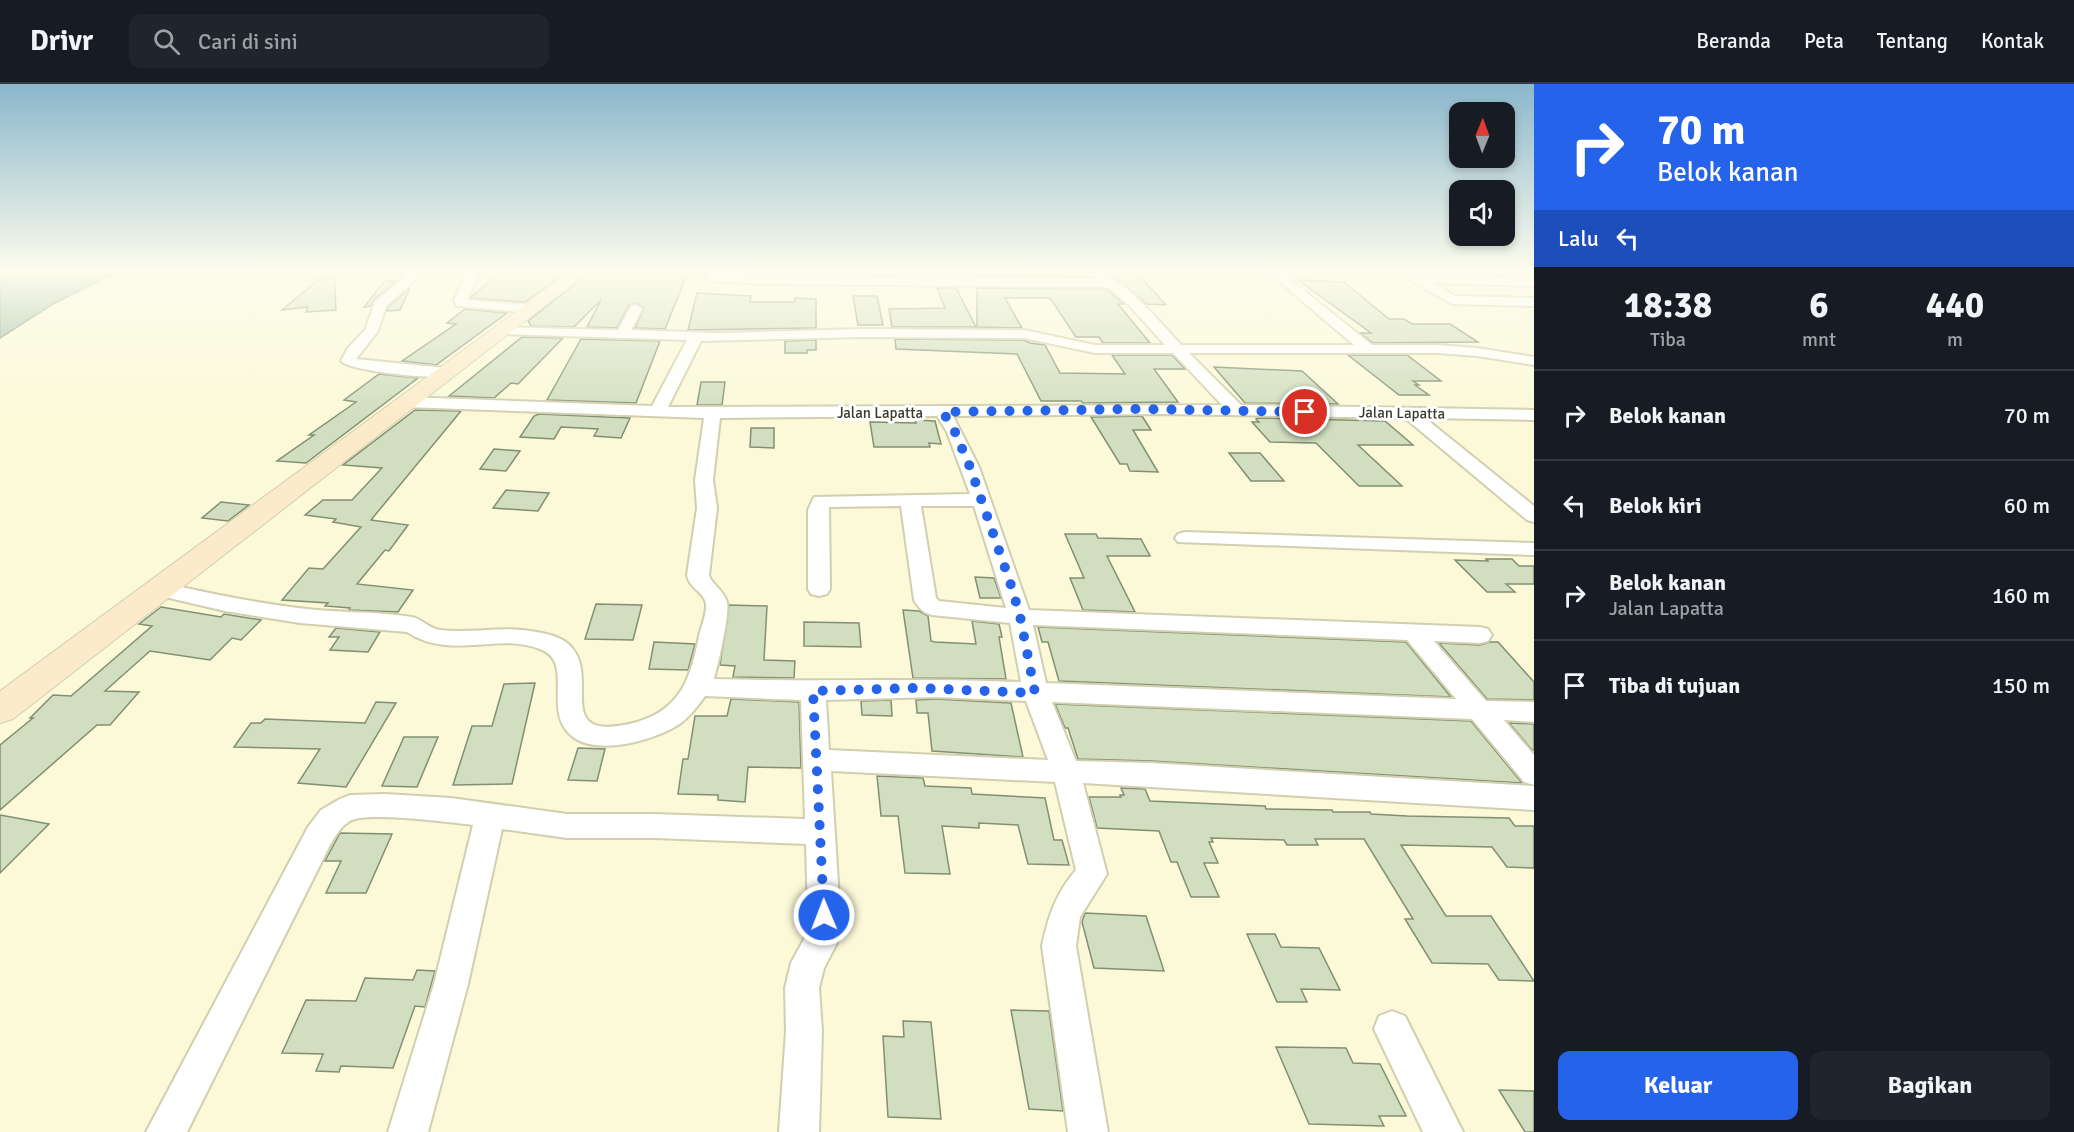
<!DOCTYPE html>
<html lang="id">
<style>
:root{--surface:#171b24;--page:#20242c;--text:#f1f3f6;--muted:#9ea1a6;--line:#363941;--accent:#2563eb}
body{margin:0;font-family:Signika,sans-serif;background:var(--page);color:var(--text);height:100vh;display:flex;flex-direction:column;font-size:22px;white-space:nowrap}
*{box-sizing:border-box;margin:0}
p{font-size:20px;color:var(--muted)}
.icon{flex:none;width:33px;height:33px;fill:none;stroke:currentColor;stroke-width:2;stroke-linecap:round;stroke-linejoin:round}
.map{position:relative;flex:1;overflow:hidden}
.details{display:flex;flex-direction:column;background:var(--surface);width:540px}
.details>*{flex:none}
.guide{background:#2563eb;color:#fff;overflow:hidden}
.needle{width:39px;rotate:1deg}
.controls{position:absolute;left:1449px;top:18px;display:grid;gap:12px}
.controls a{display:grid;place-items:center;width:66px;height:66px;border-radius:12px;background:var(--surface);box-shadow:0 3px 9px #0003;font-size:30px}
.pin{position:absolute;display:grid;place-items:center;width:51px;height:51px;color:#fff;margin:-26px;border:3px solid #fff;border-radius:50%;box-shadow:0 2px 6px #0007}
.me{position:absolute;width:66px;margin:-33px;rotate:359deg;stroke-linejoin:round;filter:drop-shadow(0 0 4px #0008)}
.turn{display:flex;align-items:center;gap:21px;height:126px;padding:0 24px;font-size:27px}
.turn .icon{width:78px;height:78px;stroke-width:2.5}
.turn b{display:block;font-size:42px;line-height:51px}
.then{display:flex;align-items:center;height:57px;padding:0 24px;background:#0003;gap:12px;font-size:22px}
.eta{display:flex;justify-content:space-evenly;align-items:center;height:102px;text-align:center}
.eta b{font-size:36px;font-weight:700;line-height:42px}
.primary-button{display:flex;gap:12px;margin-top:auto;padding:12px 24px}
.primary-button a{flex:1;height:69px;border-radius:12px;background:var(--accent);color:#fff;font-size:24px;font-weight:700;line-height:69px;text-align:center}
.primary-button a+a{background:var(--page);color:var(--text)}
ul{padding:0;list-style:none}
li{display:flex;align-items:center;gap:18px;height:90px;padding:0 24px;border-top:2px solid var(--line)}
li div{flex:1}
li b{display:block;font-size:22px}
li em{font-style:normal}
header{display:flex;align-items:center;gap:36px;box-sizing:border-box;height:84px;padding:0 30px;background:var(--surface);border-bottom:2px solid var(--line)}
header strong{font-size:28px}
nav{display:flex;gap:33px;margin-inline-start:auto;font-size:21px}
.search{width:420px;height:54px;background:var(--page);display:flex;align-items:center;gap:15px;box-sizing:border-box;padding:0 21px;border-radius:12px;color:var(--muted);font-size:22px}
main{display:flex;flex:1;min-height:0}
.map>svg:first-child{display:block}
.water{fill:#a0bca3;stroke:#829580;stroke-width:1.5}
.building{fill:#d1debf;stroke:#838f73;stroke-width:1.5}
.lines{fill:none;stroke-linecap:round;stroke-linejoin:round}
.street-casing{stroke:#d1cfae;stroke-width:4}
.secondary-casing{stroke:#d1cfae;stroke-width:2}
.street{fill:#fff;fill-rule:evenodd}
.secondary{fill:#fbebca;fill-rule:evenodd}
.route{stroke:#2563eb;stroke-width:10;stroke-dasharray:0 18}
.labels{text-anchor:middle;dominant-baseline:central;stroke-width:6;stroke-linejoin:round;paint-order:stroke}
.far-street-label{font-size:15px;fill:#3b3a2d;stroke:#fff}
</style>
<header>
<strong>Drivr</strong>
<div class="search"><svg class="icon" aria-label="search" viewBox="0 0 24 24"><circle cx="10" cy="10" r="6"/><path d="M15 15l6 6"/></svg>Cari di sini</div>
<nav><a>Beranda</a><a>Peta</a><a>Tentang</a><a>Kontak</a></nav>
</header>
<main>
<div class="map">
<svg width="1534" height="1048" viewBox="0 0 1534 1048">
<rect width="100%" height="100%" fill="#fbf9d8"/>
<path class="water" d="M0,188H117L53,220L0,254Z"/>
<g class="building">
<path d="M328,188H334L336,226L306,228L308,223L282,226Z"/>
<path d="M507,188H567L525,218L470,214L498,190Z"/>
<path d="M590,188L628,191L632,188H688L665,245L635,244L644,224L636,219L629,221L617,244L587,243L601,216L574,243L531,242L528,237Z"/>
<path d="M978,188H1092L1093,193L978,192Z"/>
<path d="M1103,188H1136L1166,221L1147,220L1117,195Z"/>
<path d="M1298,196L1344,198L1389,235H1404L1412,240H1450L1478,258L1373,259L1360,249H1371Z"/>
<path d="M385,197H396L374,216L371,222L364,223Z"/>
<path d="M410,204L400,226L387,227L388,223Z"/>
<path d="M937,204H956L976,243H892L889,225L945,224Z"/>
<path d="M977,204L1106,205L1124,220H1118L1150,259H1103L1099,253H1076L1050,214H1005L1022,244L977,243Z"/>
<path d="M697,209L751,212L750,218H795V214L816,215V244L688,246Z"/>
<path d="M853,212H877L883,241H858Z"/>
<path d="M465,225L507,229L436,281L402,277L456,240L447,239Z"/>
<path d="M522,253L563,254L518,300L511,299L494,314L449,312Z"/>
<path d="M581,255L660,257L636,319L547,316Z"/>
<path d="M895,255L1024,256L1030,259L1045,261L1060,289L1125,290L1112,271H1172L1185,285H1154L1178,318L1083,319L1081,317H1041L1017,270L896,265Z"/>
<path d="M816,256V266H807V269H785V257Z"/>
<path d="M1348,271H1407L1441,297H1413L1419,301H1415L1429,311H1399Z"/>
<path d="M1214,283L1302,287L1338,320L1245,319Z"/>
<path d="M379,290L418,294L306,379L277,377L314,351H309L356,318L344,316Z"/>
<path d="M701,298H725L722,321H697Z"/>
<path d="M415,326L461,327L371,436L408,441L389,467L385,466L357,500L413,506L398,528L349,526L350,524L325,522L328,519L282,516L309,484L323,485L361,443L333,438L336,435L305,431L323,416H352L382,384L343,381Z"/>
<path d="M539,330L630,334L621,354L594,352L598,345L561,343L554,355L520,353L534,332Z"/>
<path d="M1142,332L1151,346H1133L1158,388L1130,387L1127,380H1120L1091,333Z"/>
<path d="M1258,334L1385,337L1413,361H1358L1402,402H1359L1316,359L1270,358L1252,338H1259L1256,335Z"/>
<path d="M915,336L935,337L941,360L929,359L930,363H874L870,338L916,339Z"/>
<path d="M751,344H774V364L750,363Z"/>
<path d="M494,365L520,367L506,387L480,385Z"/>
<path d="M1229,369H1260L1284,397H1251Z"/>
<path d="M506,406L549,409L538,427L493,424Z"/>
<path d="M221,418L249,421L228,437L202,434Z"/>
<path d="M1065,450H1096L1098,454L1141,455L1150,472H1107L1135,528L1083,526L1070,494H1084Z"/>
<path d="M1486,475H1512L1519,482H1534V500H1506L1515,508H1487L1455,476L1488,477Z"/>
<path d="M975,493L994,494L1001,514H980Z"/>
<path d="M596,520L642,521L633,556L585,555Z"/>
<path d="M729,521L767,522L764,576L795,577L794,594L733,593L735,582L720,581Z"/>
<path d="M161,523L221,533L224,530L261,536L241,556L232,554L210,576L150,567L105,607L139,608L110,641H97L0,726V661L33,634H30L53,611L71,612L152,542L139,540Z"/>
<path d="M903,526L919,527L928,532L931,557L935,558L976,560L972,537L999,540L1002,553H999L1006,595L913,594Z"/>
<path d="M804,538L859,539L861,563L804,562Z"/>
<path d="M1038,543L1406,558L1451,613L1059,597L1048,558H1042Z"/>
<path d="M336,544L380,548L368,568L330,566L339,553H329Z"/>
<path d="M654,558L695,560L688,586L649,585Z"/>
<path d="M1490,558H1498L1534,598V616L1487,615L1439,559L1480,561Z"/>
<path d="M535,599L512,700L453,701L472,642H492L504,600Z"/>
<path d="M731,615L799,618L801,684L748,683L745,718L718,716V711L678,710L683,675H688L695,632H727Z"/>
<path d="M936,615L1011,619L1023,673L932,667L928,629H917L916,616Z"/>
<path d="M891,616L892,632L862,631L861,617Z"/>
<path d="M376,618L396,619L346,703L298,699L320,665L234,663L251,639H261L265,635L365,639Z"/>
<path d="M1055,620L1471,637L1522,699L1151,677L1078,675L1068,644H1065Z"/>
<path d="M1509,639L1534,640V666H1532Z"/>
<path d="M404,653H438L417,703L382,702Z"/>
<path d="M578,664L605,665L597,697L568,696Z"/>
<path d="M877,692L923,694L925,702L971,704L972,710L1045,714L1054,756H1062L1069,781L1028,780L1018,741L979,739V744L942,742L950,790L905,789L898,732H881Z"/>
<path d="M1121,704L1145,705L1150,717L1265,722L1266,725L1332,726L1333,728H1370L1371,730L1407,732L1509,734L1515,742H1534V784L1507,783L1492,763L1401,761L1446,832H1491L1534,897L1499,896L1488,880L1432,879L1405,835H1413L1364,755H1315L1318,761H1287L1284,756L1211,754L1213,758H1209L1218,779H1204L1219,813H1191L1177,778H1171L1159,747L1097,744L1089,713H1121L1120,711H1124Z"/>
<path d="M0,731L49,740L0,789Z"/>
<path d="M340,749L392,750L366,809H326L341,777H325Z"/>
<path d="M1085,829L1146,832L1164,887L1094,884L1082,838Z"/>
<path d="M1247,850H1275L1281,863L1319,864L1340,906L1301,905L1307,918H1277Z"/>
<path d="M417,886L435,887L425,923L415,922L393,984L341,982L339,988L316,987L323,970L282,969L306,916L356,917L365,894L413,896Z"/>
<path d="M1011,926L1049,927L1063,1027L1029,1025Z"/>
<path d="M903,937L931,938L941,1035L888,1033L883,952L904,953Z"/>
<path d="M1276,963L1346,964L1353,979L1380,980L1406,1032H1379L1384,1042L1309,1040Z"/>
<path d="M1499,1006L1534,1007V1048H1525Z"/>
</g>
<g class="lines">
<defs>
<g id="street">
<path d="M406,188H418L412,199L386,222L378,247L356,275L446,284L454,289L451,292C437,296 349,287 341,277L348,264L365,246L375,218L403,194Z"/>
<path d="M468,188H480L467,216L530,221L536,225L530,229L457,222L454,216Z"/>
<path d="M703,188L765,192L1098,195L1093,190L1095,188C1118,188 1164,242 1181,261H1354L1268,188H1281L1372,261H1438L1477,264L1534,273V281L1477,272L1438,269H1189L1241,321L1534,326V336L1425,334L1534,422V438L1527,436L1405,334L1162,330L953,332L979,383L1029,526L1480,543L1488,545L1492,551L1488,557L1480,559L1434,557L1486,617L1534,618V638L1504,636L1534,671V701L1524,698L1472,635L1052,618L1076,677L1151,679L1534,702V726L1083,699L1107,790L1080,833L1076,862L1108,1048H1068L1042,862C1048,833 1056,809 1076,786L1055,698L831,687L840,831L837,859L824,884L819,904L822,947L819,1048H779L786,947L785,904L791,879L804,855L808,831L806,760L654,754H567L502,745L468,900L428,1048H388L434,900L473,741C448,738 377,729 355,735C343,738 336,751 330,761L187,1048H146L308,743L321,726L340,715L350,711L385,710L451,714L567,730H654L805,735L801,616L705,612C698,622 691,631 681,639C655,657 588,676 566,646C546,620 573,577 540,565C496,548 452,577 407,548L300,539L225,527L152,510L149,505L152,500L160,498C206,509 252,518 298,524C336,529 374,527 412,533C422,535 430,545 440,546C472,550 504,541 536,548C548,550 564,553 572,564C600,595 550,661 637,638C682,625 691,592 699,552C701,543 707,529 706,520C704,507 689,505 687,491L697,424L695,396L704,334L405,323L397,318L405,313L652,322L687,256L502,250L497,249L495,246L497,243L618,246L631,222L636,221L642,225L631,246L718,249L863,245L1024,246L1095,261H1165L1129,221L1107,203L765,200L713,197L709,196ZM863,253L1024,254L1095,269H1173L1222,321L668,323L701,257ZM937,332L947,348L970,410L814,413L808,426V505L811,510L819,512L827,510L830,505L829,423L901,422L914,516C919,524 923,529 932,531L1010,539L1021,598C918,594 816,598 714,595C718,581 730,529 727,518C723,505 711,500 709,491L717,424L713,396L720,334ZM921,422H974L1006,524L939,517L936,514ZM1033,541L1407,556L1456,615L1046,599ZM936,613L1026,617L1048,676L829,666L826,616Z"/>
<path d="M1417,191L1534,194V202L1432,199L1455,212L1534,214V222L1452,220L1413,198L1411,195Z"/>
<path d="M1185,448L1534,459V471L1178,458L1175,454L1178,450Z"/>
<path d="M1392,927L1405,932L1463,1048H1423L1374,945L1379,932Z"/>
</g>
<path id="secondary" d="M570,188H588L13,635L0,639V607Z"/>
</defs>
<use href="#street" class="street-casing"/>
<use href="#secondary" class="secondary-casing"/>
<use href="#street" class="street"/>
<use href="#secondary" class="secondary"/>
</g>
<linearGradient id="sky" x2="0" y2="1"><stop stop-color="#8bb7cc"/><stop offset="0.56" stop-color="#fdfced"/><stop offset="1" stop-color="#fdfced" stop-opacity="0"/></linearGradient>
<rect width="1534" height="334" fill="url(#sky)"/>
<g class="lines">
<path class="route" d="M824,831L813,607L916,604L1035,609L1020,532L1010,498L970,383L955,348L943,328L1139,325L1305,328"/>
</g>
<g class="labels">
<g class="far-street-label">
<text x="880" y="329">Jalan Lapatta</text>
<text transform="translate(1402 329) rotate(1)">Jalan Lapatta</text>
</g>
</g>
</svg>
<div class="controls">
<a><svg class="needle" viewBox="-14 -14 28 28"><path d="M0-13l5 13h-10z" fill="#e53935"/><path d="M0 13l5-13h-10z" fill="#9ea1a6"/></svg></a>
<a><svg class="icon" aria-label="sound" viewBox="0 0 24 24"><path d="M4 9h4l5-4v14l-5-4H4zM17 9q2 3 0 6"/></svg></a>
</div>
<div class="pin" style="left:1305px;top:328px;background:#d93025"><svg class="icon" aria-label="arrive" viewBox="0 0 24 24"><path d="M6 21V4h12l-3 4 3 4H6"/></svg></div>
<svg class="me" style="left:824px;top:831px" viewBox="-20 -20 40 40"><circle r="17" fill="#2563eb" stroke="#fff" stroke-width="3"/><path d="M0-11L8 9 0 5-8 9z" fill="#fff"/></svg>
</div>
<section class="details">
<div class="guide">
<div class="turn"><svg class="icon" aria-label="right" viewBox="0 0 24 24"><path d="M7 20v-9h11M14 6l5 5-5 5"/></svg><div><b>70 m</b>Belok kanan</div></div>
<div class="then">Lalu<svg class="icon" aria-label="left" viewBox="0 0 24 24"><path d="M17 20v-9H6M10 6l-5 5 5 5"/></svg></div>
</div>
<div class="eta">
<div><b>18:38</b><p>Tiba</p></div>
<div><b>6</b><p>mnt</p></div>
<div><b>440</b><p>m</p></div>
</div>
<ul>
<li><svg class="icon" aria-label="right" viewBox="0 0 24 24"><path d="M7 20v-9h11M14 6l5 5-5 5"/></svg><div><b>Belok kanan</b></div><em>70 m</em></li>
<li><svg class="icon" aria-label="left" viewBox="0 0 24 24"><path d="M17 20v-9H6M10 6l-5 5 5 5"/></svg><div><b>Belok kiri</b></div><em>60 m</em></li>
<li><svg class="icon" aria-label="right" viewBox="0 0 24 24"><path d="M7 20v-9h11M14 6l5 5-5 5"/></svg><div><b>Belok kanan</b><p>Jalan Lapatta</p></div><em>160 m</em></li>
<li><svg class="icon" aria-label="arrive" viewBox="0 0 24 24"><path d="M6 21V4h12l-3 4 3 4H6"/></svg><div><b>Tiba di tujuan</b></div><em>150 m</em></li>
</ul>
<div class="primary-button"><a>Keluar</a><a>Bagikan</a></div>
</section>
</main>
